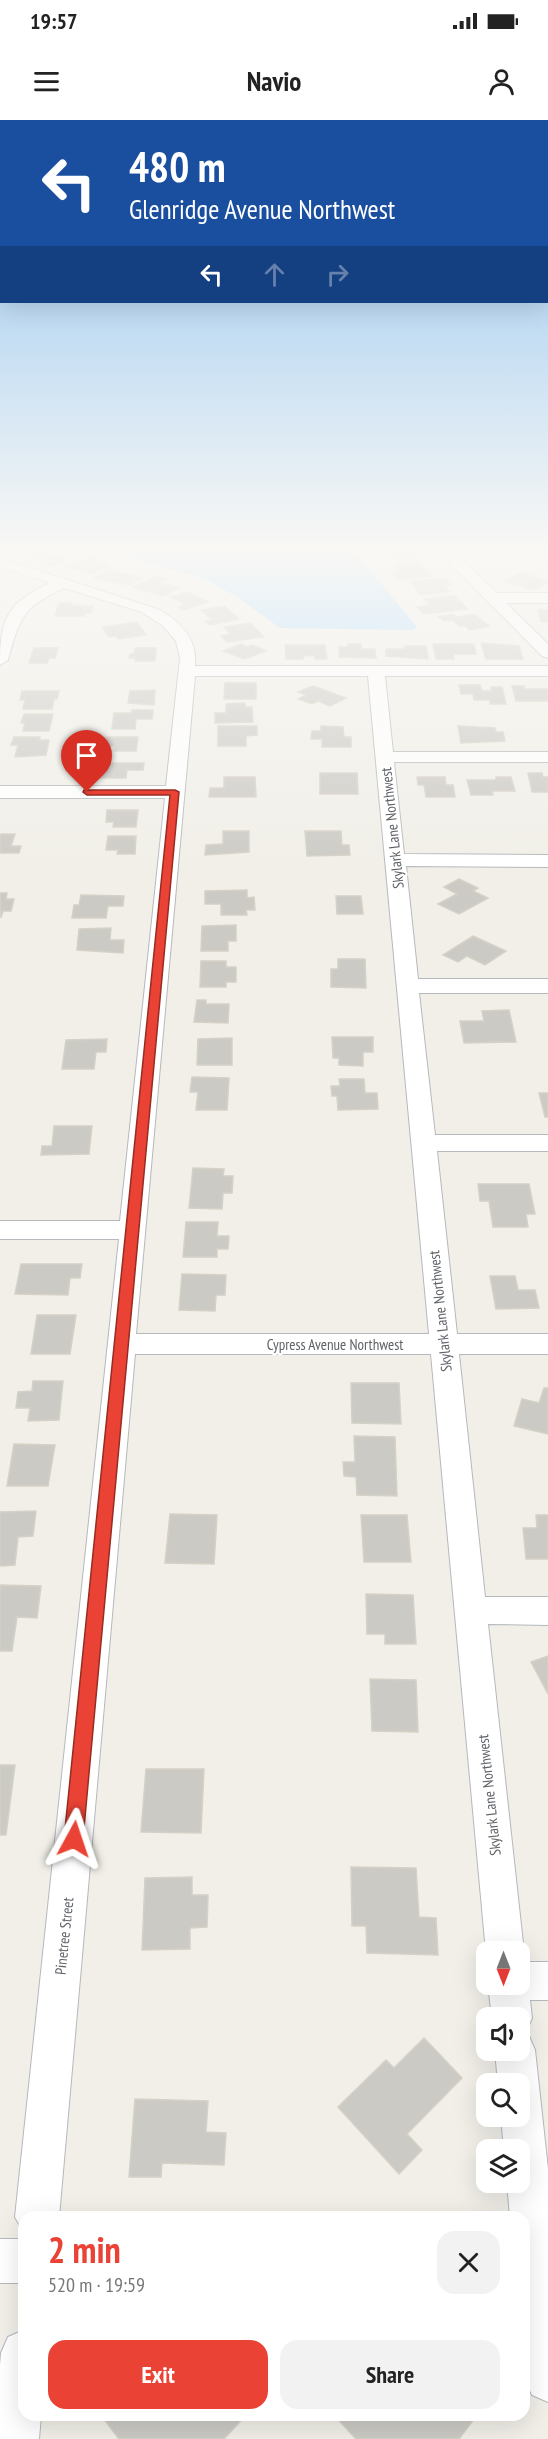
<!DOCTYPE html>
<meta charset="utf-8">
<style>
:root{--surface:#fff;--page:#f2f2f2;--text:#222;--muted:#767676;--accent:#ea4335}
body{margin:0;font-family:"PT Sans Narrow",sans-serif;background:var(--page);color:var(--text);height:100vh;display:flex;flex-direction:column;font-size:22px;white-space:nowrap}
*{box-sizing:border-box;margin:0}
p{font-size:20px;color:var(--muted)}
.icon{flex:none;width:33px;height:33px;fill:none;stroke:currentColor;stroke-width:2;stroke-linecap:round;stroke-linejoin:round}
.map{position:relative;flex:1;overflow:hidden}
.sheet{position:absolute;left:18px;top:2091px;width:512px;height:210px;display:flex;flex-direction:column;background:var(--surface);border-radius:18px;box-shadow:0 6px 24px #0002}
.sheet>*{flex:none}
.hud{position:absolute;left:0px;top:0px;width:549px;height:183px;box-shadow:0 6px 24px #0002;background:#1a4fa0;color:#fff;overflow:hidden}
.needle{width:39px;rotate:180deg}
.controls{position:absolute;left:476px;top:1821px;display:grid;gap:12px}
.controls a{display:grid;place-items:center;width:54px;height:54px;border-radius:12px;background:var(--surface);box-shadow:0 6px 24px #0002;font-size:30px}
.pin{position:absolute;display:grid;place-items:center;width:51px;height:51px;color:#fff;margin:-62px -26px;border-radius:50% 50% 50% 0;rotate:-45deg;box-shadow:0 0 6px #0007}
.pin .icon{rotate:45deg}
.me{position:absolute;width:66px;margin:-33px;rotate:5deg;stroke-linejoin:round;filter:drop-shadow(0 0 4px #0008)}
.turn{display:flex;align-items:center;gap:21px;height:126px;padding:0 30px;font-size:27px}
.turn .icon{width:78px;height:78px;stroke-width:2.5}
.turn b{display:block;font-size:42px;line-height:51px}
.lanes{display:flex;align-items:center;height:57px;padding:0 30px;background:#0003;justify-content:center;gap:30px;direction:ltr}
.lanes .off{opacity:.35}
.round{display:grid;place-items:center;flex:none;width:63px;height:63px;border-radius:18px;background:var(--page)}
.headline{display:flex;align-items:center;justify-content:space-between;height:102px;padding:0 30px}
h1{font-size:36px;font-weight:700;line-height:45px;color:var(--accent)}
.cta{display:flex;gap:12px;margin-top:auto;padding:12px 30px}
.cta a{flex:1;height:69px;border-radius:18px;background:var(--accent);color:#fff;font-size:24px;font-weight:700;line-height:69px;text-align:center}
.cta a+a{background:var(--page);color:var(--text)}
.status{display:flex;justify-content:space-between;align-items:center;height:42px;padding:0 30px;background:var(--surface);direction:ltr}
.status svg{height:16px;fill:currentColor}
header{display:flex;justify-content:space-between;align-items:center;height:78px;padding:0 30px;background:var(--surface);font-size:27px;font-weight:700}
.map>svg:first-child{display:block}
.water{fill:#aadaff}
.building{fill:#cccac5;stroke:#d6d1c6;stroke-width:1.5}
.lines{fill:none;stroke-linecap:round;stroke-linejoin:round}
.minor-casing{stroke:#b5b8bc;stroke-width:2}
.minor{fill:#fff;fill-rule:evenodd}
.route{fill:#ea4335;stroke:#982c22;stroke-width:1.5}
.labels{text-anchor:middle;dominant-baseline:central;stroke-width:4.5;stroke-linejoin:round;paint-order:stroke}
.street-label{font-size:15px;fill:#5f6368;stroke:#fff}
</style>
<div class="status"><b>19:57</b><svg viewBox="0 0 49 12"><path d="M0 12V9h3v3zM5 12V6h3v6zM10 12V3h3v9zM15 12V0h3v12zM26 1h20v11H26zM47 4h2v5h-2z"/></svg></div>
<header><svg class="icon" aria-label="menu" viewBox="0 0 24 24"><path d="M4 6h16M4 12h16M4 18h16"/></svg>Navio<svg class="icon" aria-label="person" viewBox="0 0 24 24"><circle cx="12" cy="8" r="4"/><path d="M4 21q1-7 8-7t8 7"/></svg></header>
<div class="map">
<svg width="548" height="2319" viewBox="0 0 548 2319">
<rect width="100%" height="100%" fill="#f1efe8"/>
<path class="water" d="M99,429H353L417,507L413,510L280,508L237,477L205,459Z"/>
<g class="building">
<path d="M386,429H416L410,430L418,438L396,441Z"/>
<path d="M41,431L69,439L53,446L44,443L48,442L29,436Z"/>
<path d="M89,436L104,440L98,442L110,446L94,454L65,447Z"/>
<path d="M419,442L425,449H430L432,452H428L432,456L398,460L391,452L399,451L393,445Z"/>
<path d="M110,450L142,458L129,465L93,458Z"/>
<path d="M521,452L548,461V463L533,470L503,461Z"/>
<path d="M156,456L167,459L160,463L179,468L163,476L132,467Z"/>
<path d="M445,458L450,464L444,465L450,472L420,475L410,461Z"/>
<path d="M187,472L208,482L184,490L178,487L185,484L170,477Z"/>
<path d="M454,475L468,489L424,494L417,487L430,485L424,479Z"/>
<path d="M59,483H72L71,485L93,486L91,493H85L84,496H55Z"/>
<path d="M224,486L239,499L210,505L205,501L212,500L201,490Z"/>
<path d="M538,490H548V502H541Z"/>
<path d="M453,494L457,497L474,494L489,506L470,510L465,506H460L452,500L444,501L438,497Z"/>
<path d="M137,502L146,515L118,519L116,516L109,517L102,507Z"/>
<path d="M250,503L264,517L227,522L221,516L231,514L224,507Z"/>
<path d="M481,523L519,526L523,539H486Z"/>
<path d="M241,524L247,527L253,525L266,531L244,539L223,531Z"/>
<path d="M348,524H361V529H375L376,538L339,537V527H348Z"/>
<path d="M433,524H474L476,534H453L454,539H436Z"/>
<path d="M285,525H325L327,539H315L314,535L303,536V539H286Z"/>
<path d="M405,526H426L428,539L386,536V529H405Z"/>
<path d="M34,528H58L55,538H49L47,543H29Z"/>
<path d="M135,528H156L155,541H135V538H129L130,534H134Z"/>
<path d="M225,563H256V579H224Z"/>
<path d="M459,565H480L482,571H491V567H502L506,584H490V580H474L473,574H461Z"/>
<path d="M313,566L346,578L330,586L318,581L312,584L298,579L306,575L298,572Z"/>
<path d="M512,566H524L525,569H548V581H516Z"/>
<path d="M155,570L154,585L128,583L130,571Z"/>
<path d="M22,571H59L57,579H54L52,589H23L25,580H20Z"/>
<path d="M245,583V587H252L253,602L215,603V593H226V584Z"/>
<path d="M132,590H153L152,599H136L135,609H112L114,593H132Z"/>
<path d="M24,594H53L49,611H23L25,603H21Z"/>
<path d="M218,606H257V615L246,616V626H218Z"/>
<path d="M321,606L343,607L344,617H351V627H322V619H311L312,611H321Z"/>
<path d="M458,606L495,608L496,612H503L505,621L461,623Z"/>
<path d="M14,617H40L39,620H49L46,635L15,637L18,625H11Z"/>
<path d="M107,617H138L136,631H115V626H105Z"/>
<path d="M95,643H144L143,650H127L126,658H92Z"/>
<path d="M320,653H357L358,674H320Z"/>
<path d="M528,653H542L543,657H548V672H532Z"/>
<path d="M224,657H255L256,677H209L210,668H224Z"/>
<path d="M417,657H445L446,665H453L455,677H426L424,665H418Z"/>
<path d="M496,657H511L515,671H492L493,675H471L467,660H496Z"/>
<path d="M107,690H138L136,707H113L114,702H106Z"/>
<path d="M223,711H249V732L205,735L206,725L223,724Z"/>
<path d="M305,711H341L342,725H349L350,735L307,736Z"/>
<path d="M0,714H15L11,726H21L19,733H0Z"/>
<path d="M108,716H136L135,734H117L118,730H106Z"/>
<path d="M459,759L478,768L473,771L488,778L459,794L438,784L457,774L444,767Z"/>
<path d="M247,770V778L254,777L255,790H246L247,795H221V784H205V771Z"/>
<path d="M0,773H7L6,779H14L11,791H3L1,798Z"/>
<path d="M81,775L124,776L123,786H108L106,798H72L74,785H79Z"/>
<path d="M336,776H361L363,794H337Z"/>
<path d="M236,805V821H228V831H201L202,806Z"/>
<path d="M111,808L110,820H124L123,833L77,830L79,809Z"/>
<path d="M473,816L506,831L485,845L467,836L458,842L443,835Z"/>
<path d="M338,839H365L366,868L331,867V849H338Z"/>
<path d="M201,841H226V847H236V862H226V867H200Z"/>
<path d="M197,880H206V884H229L228,903L194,902Z"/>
<path d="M509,890L516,922L464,923L460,901H484L482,891Z"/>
<path d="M332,917H373V932H363V946L339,945V938H333Z"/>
<path d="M232,918V945H197L198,919Z"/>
<path d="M107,919L106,932H96L94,949H62L66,920Z"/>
<path d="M192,957L229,958L227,990H196L198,972H190Z"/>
<path d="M339,959H364L365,973H377L378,989L338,990L337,976H332L331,966H340Z"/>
<path d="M539,973H548V997H545Z"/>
<path d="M54,1006H92L89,1034L41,1035L42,1026H52Z"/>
<path d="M193,1048L224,1049L223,1056H233L232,1073H223L222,1089L189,1088Z"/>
<path d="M478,1064H529L535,1094H526L528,1107H493L489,1081H480Z"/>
<path d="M186,1102H218L217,1116H229L228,1129H217V1137H183Z"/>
<path d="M21,1144H82L80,1158H70L68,1175L15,1174Z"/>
<path d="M182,1154L226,1155L225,1175H216L215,1191L179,1190Z"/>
<path d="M490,1156H515L518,1170H535L539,1188L496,1189Z"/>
<path d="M37,1195H76L70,1234H31Z"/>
<path d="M33,1261H63L59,1300L28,1301L30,1288H16L18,1272L32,1271Z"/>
<path d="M351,1263H399L401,1304L352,1303Z"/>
<path d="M544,1268H548V1314L514,1306L522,1279L539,1283Z"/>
<path d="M354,1316L395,1317L397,1376L357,1375L356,1357L344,1356L343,1342H355Z"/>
<path d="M14,1324L55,1325L48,1366H7Z"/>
<path d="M36,1391L33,1416L18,1417L15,1445L0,1446V1392Z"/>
<path d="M170,1394L217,1395L214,1444L165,1443Z"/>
<path d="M361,1395H407L411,1442H364Z"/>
<path d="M536,1395H548V1439H526L523,1408H537Z"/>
<path d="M0,1465L41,1466L37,1498L17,1497L12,1531H0Z"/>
<path d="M366,1474L413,1475L416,1524H385V1514H367Z"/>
<path d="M548,1536V1574L531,1542Z"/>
<path d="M370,1559L416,1560L418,1612L372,1611Z"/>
<path d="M0,1645H15L6,1715H0Z"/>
<path d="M146,1649H204L201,1713L141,1712Z"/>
<path d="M351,1747L416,1748L419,1797L436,1798L438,1835L367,1833L366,1806H352Z"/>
<path d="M192,1757V1775H208L207,1807L190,1808V1829L142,1830L145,1758Z"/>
<path d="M424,1918L462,1958L407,2014L422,2030L399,2054L338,1987L386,1940L394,1948Z"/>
<path d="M135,1979L208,1981L206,2012L226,2013L224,2045L162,2043L161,2057H129Z"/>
<path d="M107,2295H242L244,2297L224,2319H119L103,2298Z"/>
<path d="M334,2295H470L474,2299L459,2319H356Z"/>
</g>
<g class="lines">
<defs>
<g id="minor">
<path d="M436,429H451L497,473H548V483H506L548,524V538L542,536Z"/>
<path d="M0,438L160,490C182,503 198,520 195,546H548V556H385L393,632H548V642H394L404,734L548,735V747L406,746L418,859H548V873H419L435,1015H548V1031H437L457,1214H548V1234H459L485,1477H548V1505L488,1504L524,1832L520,1842H548V1880H530L532,1898L526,1912L523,1913L529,1916L535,1930L548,2049V2282L532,2275L525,2259L524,2097H510L507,2062H519V2030H504L501,1996H519V1964H498L495,1930H519V1898H492L488,1864H519V1832H486L431,1234H135L59,2097H24V2113L15,2097L119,1119H0V1101H120L165,678H0V666H166L180,538L176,521L163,506L142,492L64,468C23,487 20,497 8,540L0,545C0,498 7,483 50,463L0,447ZM195,556H368L429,1214H136Z"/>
<rect x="0" y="2119" width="24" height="44"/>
<path d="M24,2210V2295H41L39,2319H0V2245L1,2233L8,2217Z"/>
</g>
</defs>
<use href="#minor" class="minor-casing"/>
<use href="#minor" class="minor"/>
</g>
<linearGradient id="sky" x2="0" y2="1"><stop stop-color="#8fc3f1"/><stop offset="0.57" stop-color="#f9f8f5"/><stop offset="1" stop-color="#f9f8f5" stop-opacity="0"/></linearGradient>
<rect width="548" height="754" fill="url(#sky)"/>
<path class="route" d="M84,670H175L179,672L83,1719L80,1725L74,1728L67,1725L64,1719L170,675H87L83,672Z"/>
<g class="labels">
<g class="street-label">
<text transform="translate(392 708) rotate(-96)">Skylark Lane Northwest</text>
<text transform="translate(440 1191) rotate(-96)">Skylark Lane Northwest</text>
<text x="335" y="1224">Cypress Avenue Northwest</text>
<text transform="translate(489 1675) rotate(-96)">Skylark Lane Northwest</text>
<text transform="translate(64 1816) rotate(-84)">Pinetree Street</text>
</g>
</g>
</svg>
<div class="controls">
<a><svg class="needle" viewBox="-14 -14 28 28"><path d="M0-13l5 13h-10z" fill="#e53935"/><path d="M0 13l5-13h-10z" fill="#767676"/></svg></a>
<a><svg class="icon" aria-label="sound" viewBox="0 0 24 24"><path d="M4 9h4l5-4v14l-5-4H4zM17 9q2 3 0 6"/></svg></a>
<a><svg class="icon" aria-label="search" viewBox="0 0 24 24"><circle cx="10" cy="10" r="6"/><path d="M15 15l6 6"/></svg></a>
<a><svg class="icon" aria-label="layers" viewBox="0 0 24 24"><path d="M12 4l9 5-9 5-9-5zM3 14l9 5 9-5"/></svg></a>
</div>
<div class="pin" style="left:87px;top:672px;background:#d93025"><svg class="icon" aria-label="arrive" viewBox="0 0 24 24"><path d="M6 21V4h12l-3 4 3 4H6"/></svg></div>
<svg class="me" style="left:74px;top:1719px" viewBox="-20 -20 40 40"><path d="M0-17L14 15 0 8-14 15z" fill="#ea4335" stroke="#fff" stroke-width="4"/></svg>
<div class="hud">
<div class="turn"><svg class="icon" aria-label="left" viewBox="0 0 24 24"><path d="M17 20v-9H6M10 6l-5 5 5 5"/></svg><div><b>480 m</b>Glenridge Avenue Northwest</div></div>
<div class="lanes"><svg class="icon" aria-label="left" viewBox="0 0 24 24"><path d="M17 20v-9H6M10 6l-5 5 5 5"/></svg><svg class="icon off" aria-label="ahead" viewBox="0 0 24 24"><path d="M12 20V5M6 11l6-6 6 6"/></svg><svg class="icon off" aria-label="right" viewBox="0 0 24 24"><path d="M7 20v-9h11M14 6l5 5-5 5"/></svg></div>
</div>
<section class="sheet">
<div class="headline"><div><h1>2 min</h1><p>520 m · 19:59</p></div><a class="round"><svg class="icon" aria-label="close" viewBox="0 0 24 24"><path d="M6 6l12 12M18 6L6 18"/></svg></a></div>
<div class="cta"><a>Exit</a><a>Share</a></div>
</section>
</div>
